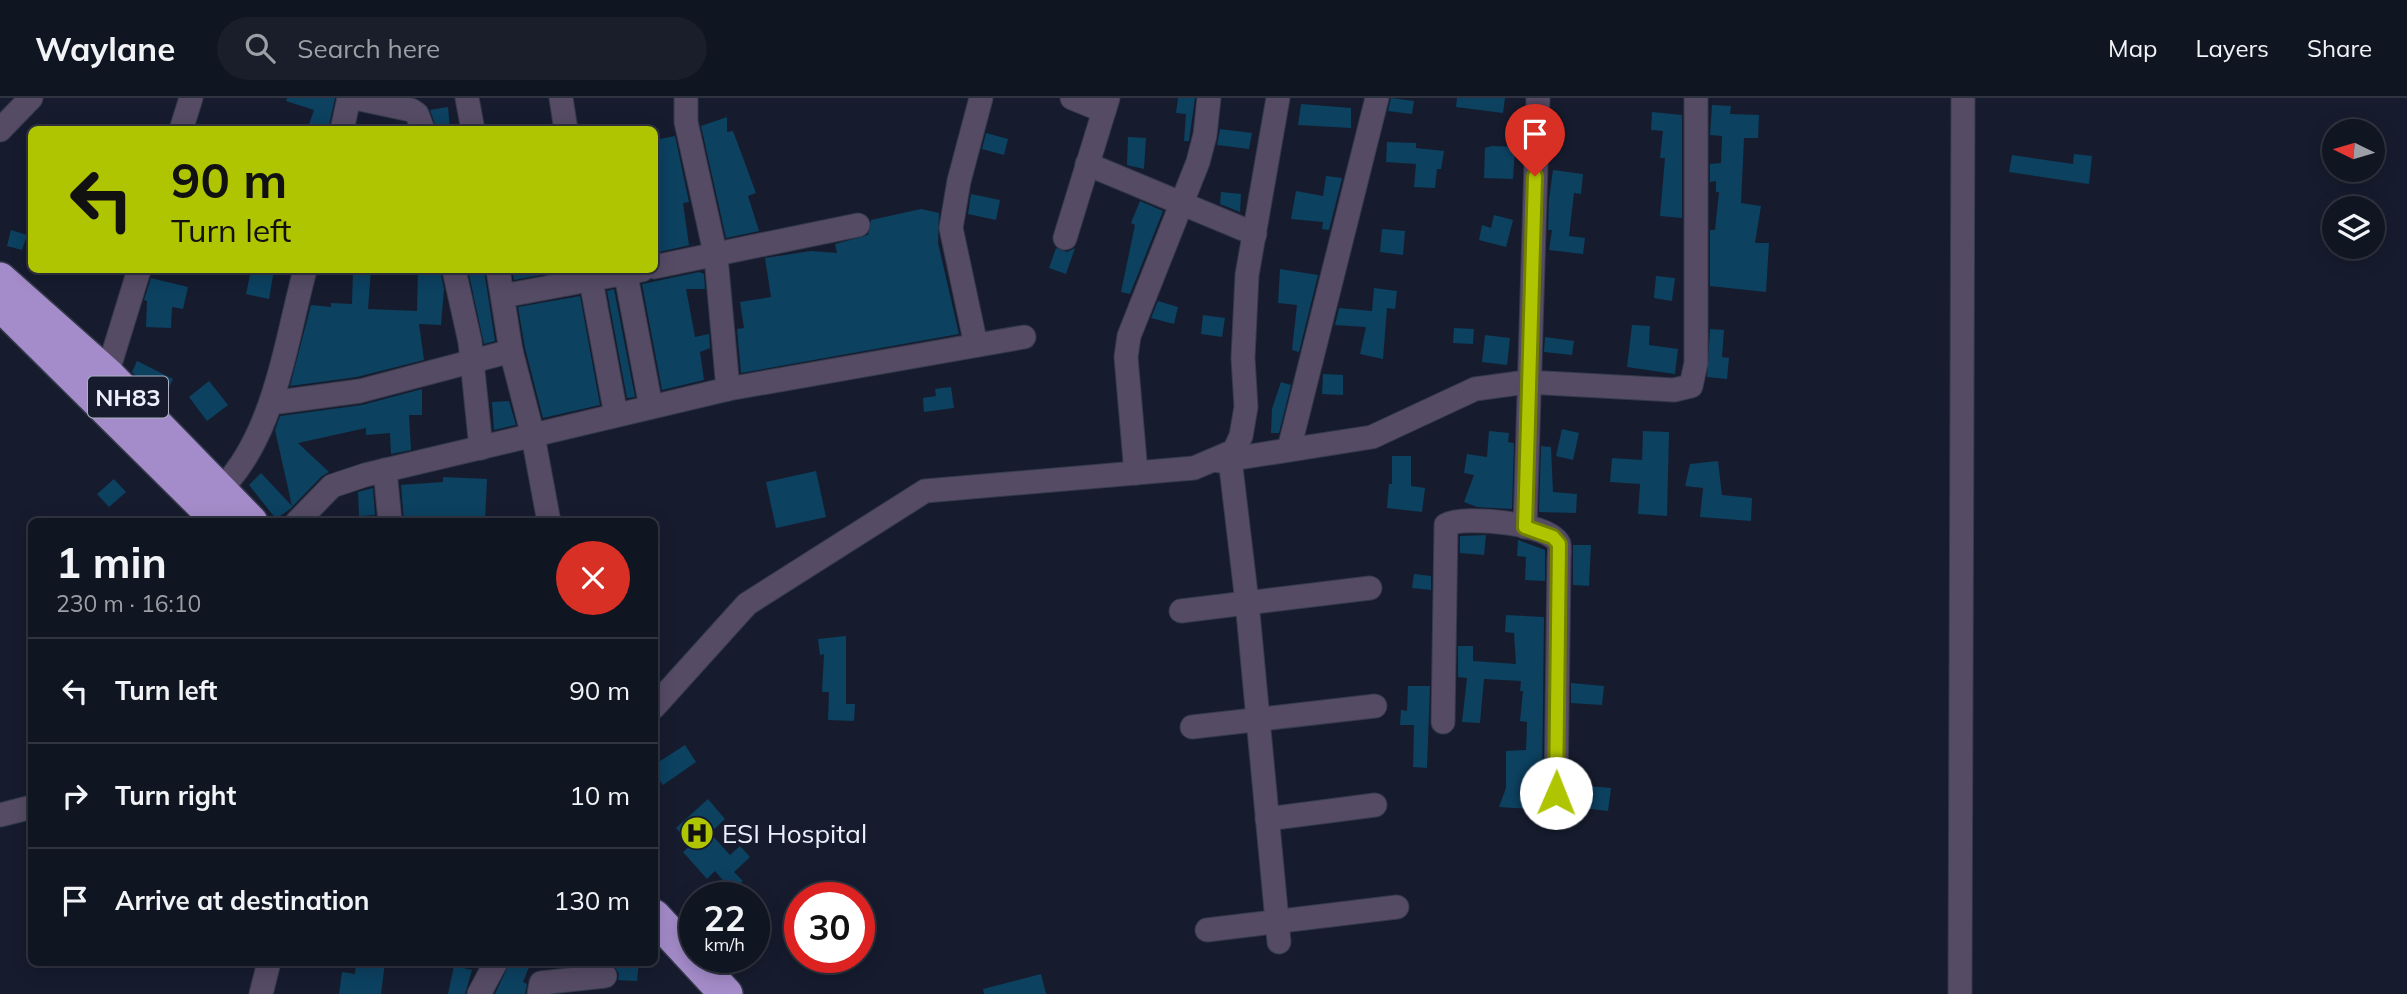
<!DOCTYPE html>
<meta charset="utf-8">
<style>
:root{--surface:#101522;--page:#191e2a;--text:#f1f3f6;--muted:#9c9fa5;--line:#303440}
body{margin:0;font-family:Mulish,sans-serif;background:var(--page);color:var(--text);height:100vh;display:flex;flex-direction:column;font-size:26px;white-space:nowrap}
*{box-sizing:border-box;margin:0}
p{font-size:23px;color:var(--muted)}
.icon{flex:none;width:38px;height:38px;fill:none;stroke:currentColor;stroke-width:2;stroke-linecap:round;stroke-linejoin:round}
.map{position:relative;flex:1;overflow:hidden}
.side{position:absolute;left:28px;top:420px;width:630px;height:448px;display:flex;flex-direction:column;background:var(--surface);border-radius:10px;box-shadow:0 4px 18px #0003,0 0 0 2px var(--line)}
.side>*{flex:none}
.top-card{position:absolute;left:28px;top:28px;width:630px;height:147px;border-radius:10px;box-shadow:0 4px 18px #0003,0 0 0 2px var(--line);background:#b0c501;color:#111;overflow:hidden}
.needle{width:46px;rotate:275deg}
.controls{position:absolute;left:2322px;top:21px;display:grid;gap:14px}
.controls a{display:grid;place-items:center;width:63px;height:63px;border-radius:50%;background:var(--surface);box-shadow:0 4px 18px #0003,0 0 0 2px var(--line);font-size:35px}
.speed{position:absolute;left:679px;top:784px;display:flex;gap:14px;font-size:35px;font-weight:700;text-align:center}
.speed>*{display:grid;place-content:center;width:91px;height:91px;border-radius:50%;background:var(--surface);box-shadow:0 4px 18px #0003,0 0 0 2px var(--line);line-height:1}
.speed small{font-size:18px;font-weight:400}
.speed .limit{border:10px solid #d22;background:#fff;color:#111}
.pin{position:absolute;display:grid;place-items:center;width:60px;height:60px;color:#fff;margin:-72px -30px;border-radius:50% 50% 50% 0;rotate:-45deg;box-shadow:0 0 7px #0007}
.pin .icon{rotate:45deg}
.me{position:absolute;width:77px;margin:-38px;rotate:1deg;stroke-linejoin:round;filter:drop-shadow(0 0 5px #0008)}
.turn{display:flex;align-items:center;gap:24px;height:147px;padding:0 28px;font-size:32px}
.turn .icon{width:91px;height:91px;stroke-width:2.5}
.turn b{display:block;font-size:49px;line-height:60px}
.round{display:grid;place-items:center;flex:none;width:74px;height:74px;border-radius:37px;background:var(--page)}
.overview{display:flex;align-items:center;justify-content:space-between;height:119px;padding:0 28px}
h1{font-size:42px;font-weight:700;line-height:52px}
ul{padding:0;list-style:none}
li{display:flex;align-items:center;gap:21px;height:105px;padding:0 28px;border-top:2px solid var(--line)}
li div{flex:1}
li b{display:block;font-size:26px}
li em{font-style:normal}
header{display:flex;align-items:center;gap:42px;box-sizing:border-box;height:98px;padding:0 35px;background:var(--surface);border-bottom:2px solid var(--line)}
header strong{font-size:33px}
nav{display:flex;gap:38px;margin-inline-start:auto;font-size:24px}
.search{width:490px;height:63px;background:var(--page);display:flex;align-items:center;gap:18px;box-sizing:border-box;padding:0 24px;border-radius:38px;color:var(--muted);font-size:26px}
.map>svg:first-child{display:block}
.building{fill:#0c4160}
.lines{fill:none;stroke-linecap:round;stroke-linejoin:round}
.minor-casing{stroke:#343a4b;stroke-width:25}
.highway-casing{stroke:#343a4b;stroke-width:36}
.minor{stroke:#554b65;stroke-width:23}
.highway{stroke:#a48cca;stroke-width:33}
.route-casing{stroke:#728001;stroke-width:18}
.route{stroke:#b0c501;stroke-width:12}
.labels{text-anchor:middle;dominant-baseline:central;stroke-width:7;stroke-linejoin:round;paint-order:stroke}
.shield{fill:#161c2e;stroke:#acb0bf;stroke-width:2}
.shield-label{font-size:24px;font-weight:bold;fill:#ecf0fd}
.poi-label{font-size:26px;fill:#ecf0fd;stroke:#161c2e;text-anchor:start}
</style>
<header>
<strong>Waylane</strong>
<div class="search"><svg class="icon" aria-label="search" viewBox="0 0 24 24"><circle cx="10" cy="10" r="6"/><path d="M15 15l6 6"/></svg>Search here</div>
<nav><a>Map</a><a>Layers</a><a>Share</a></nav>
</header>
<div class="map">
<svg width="2407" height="896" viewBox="0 0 2407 896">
<rect width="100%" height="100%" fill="#161c2e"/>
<g class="building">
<path d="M287,0H335L328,32H307L314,12L286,3Z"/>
<path d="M1178,0H1195L1189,43H1184L1186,16L1176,15Z"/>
<path d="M1391,0L1414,3L1412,16L1388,13Z"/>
<path d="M1457,0H1505L1503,15L1456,9Z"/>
<path d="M1301,6L1351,10V30L1298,27Z"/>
<path d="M1712,7L1731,8L1730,16L1759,17L1758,40H1744L1741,105L1761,108L1755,145H1769L1766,194L1710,188V132H1715L1719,94H1716V83L1710,84V66L1721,65L1722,38L1710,37Z"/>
<path d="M448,9L450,32H437L430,12Z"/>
<path d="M1652,14L1682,17V120L1660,118L1665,60H1660L1663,33L1651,32Z"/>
<path d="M727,19V34L733,33L756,95L748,98L759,133L726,140L701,28Z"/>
<path d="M1220,31L1252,35L1249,51L1217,47Z"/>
<path d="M986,35L1008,41L1004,57L982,51Z"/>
<path d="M675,38L689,104L683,105L689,147L695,146L654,155V42Z"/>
<path d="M1128,39L1146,40L1144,71L1127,67Z"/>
<path d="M1387,44L1416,45V50L1444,53L1441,71H1437L1435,90L1414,89L1416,66L1386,64Z"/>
<path d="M1492,48L1515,49L1513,81L1484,80L1485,50Z"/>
<path d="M2074,56L2092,58L2089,86L2009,74L2012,57L2073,66Z"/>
<path d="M1553,72L1583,76L1581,96L1574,95L1569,138L1585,140L1583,156L1549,152L1552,132H1548L1549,102Z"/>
<path d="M1326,78L1342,80L1329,132L1322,131L1323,124L1291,121L1296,93L1323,98Z"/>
<path d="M1221,94L1241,96L1240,114L1220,106Z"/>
<path d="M971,96L1000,102L996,122L968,116Z"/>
<path d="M1140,103L1163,113L1130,196L1121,194L1135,127L1131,125Z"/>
<path d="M921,111L939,115L938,145L959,236L741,275L737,231L744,230L740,204L771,199L765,160L811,153L837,155L835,146L868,137L871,122Z"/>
<path d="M1494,117L1513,122L1506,149L1479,142L1482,127L1491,130Z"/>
<path d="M1382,131L1405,133L1403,157L1380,154Z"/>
<path d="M11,132L27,137L22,152L7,148Z"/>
<path d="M1056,150L1067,154L1075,150L1066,176L1049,170Z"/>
<path d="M1280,171L1318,177L1299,254L1292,252L1297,207L1278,205Z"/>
<path d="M251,172H274L269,201L246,196Z"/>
<path d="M353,172H371L368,211L417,213L418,172H440L444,191L441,227L419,226L424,262L357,279L290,288L311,207L331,209V205L352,206Z"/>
<path d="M468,172H484L495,243L484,246Z"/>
<path d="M512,172H569L514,182Z"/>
<path d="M699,174L704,176L705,191H686L695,239L709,236L710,250L700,254L704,282L662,292L642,186Z"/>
<path d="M1656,178L1675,180L1672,203L1654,200Z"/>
<path d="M151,180L188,189L183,211L172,209L171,230L146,229L147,203L144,202Z"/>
<path d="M1374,190L1397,193L1395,211L1387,210L1383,261L1360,256L1366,229L1335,227L1339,210L1372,213Z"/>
<path d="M614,191L635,299L627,300L607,193Z"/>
<path d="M580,198L600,307L543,320L525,250L518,209Z"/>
<path d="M1158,203L1178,209L1174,226L1151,220Z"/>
<path d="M1203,217L1225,220L1222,239L1201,236Z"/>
<path d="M1632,227L1650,228L1649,247L1678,251L1675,276L1627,269Z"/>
<path d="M1454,230L1474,231L1473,246L1453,245Z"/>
<path d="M1710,231L1724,232L1722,259L1729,260L1727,281L1707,279Z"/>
<path d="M1485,237L1510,240L1507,267L1482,264Z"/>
<path d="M1545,239L1574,243L1572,257L1544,254Z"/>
<path d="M137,263L173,281L164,299L148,291L132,274Z"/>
<path d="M1323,276L1343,277V297L1322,296Z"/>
<path d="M209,283L228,307L207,323L189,299Z"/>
<path d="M1281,284L1291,287L1279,335H1271L1272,311Z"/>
<path d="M951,289L954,310L924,314L923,300L936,298L935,291Z"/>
<path d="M422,291V317H409L411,352L391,356L390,335L366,337V330L298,345L329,374L322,378L290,411L276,421L249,387L261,375L292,408L275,332L280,318L362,307Z"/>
<path d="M509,303L516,327L494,332L492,304Z"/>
<path d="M1562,331L1579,335L1573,362L1556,358Z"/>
<path d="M1489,333L1509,335L1508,344L1514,345L1512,411L1477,409L1464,404L1474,377L1464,375L1467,356L1487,359Z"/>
<path d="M1643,333L1669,334L1667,418L1638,416L1640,386L1610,384L1612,360L1642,362Z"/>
<path d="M1541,348L1551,349L1553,394L1577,396L1576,415L1539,414Z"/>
<path d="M1392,358H1411V388L1425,390L1422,414L1387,410L1389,386H1392Z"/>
<path d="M1718,363L1722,397L1752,400L1751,423L1700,419L1703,390L1685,388L1690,366Z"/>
<path d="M816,373L826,419L776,430L766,384Z"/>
<path d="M443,379L487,381L485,424H404L401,387L443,384Z"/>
<path d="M114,381L126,394L109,409L97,396Z"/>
<path d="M373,390L375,417L359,418L358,394Z"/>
<path d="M1486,437L1484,457L1460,455V438Z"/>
<path d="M1518,442L1545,452V483L1525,482L1526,459L1517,458Z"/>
<path d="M1573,447H1591L1589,488L1573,487Z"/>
<path d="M1414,476L1431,478V492L1412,490Z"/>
<path d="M1506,517L1544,519L1542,695L1548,706L1546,712L1499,709L1506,690V653L1526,652L1527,624L1520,623L1523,593H1520L1521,583L1484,581L1480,625L1462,624L1467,580L1458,579V548H1473V563L1516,566L1514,535L1505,534Z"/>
<path d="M846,538V606H855L854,623L828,622L829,594H822L824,556L820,557L818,541Z"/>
<path d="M1571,585L1604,588L1602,607L1571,605Z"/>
<path d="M1408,588H1430L1427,670L1413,669L1414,627H1400L1401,612L1407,613Z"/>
<path d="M685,647L696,664L663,687L654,674V667Z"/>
<path d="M1576,687L1611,690L1608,713L1573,709Z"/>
<path d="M708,701L725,721L710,735L730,757L740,748L750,759L734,774L743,783L732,793L715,773L707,781L683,754L691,747L676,730Z"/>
<path d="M356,864H385L381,896H339L342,874L355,876Z"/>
<path d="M510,864H531L523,884L527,886L525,896H495Z"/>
<path d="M612,864H639L637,883L618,882L619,876Z"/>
<path d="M454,868L472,872L465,896H448Z"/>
<path d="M1041,876L1046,896H984L983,891Z"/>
</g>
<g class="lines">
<defs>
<g id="minor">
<path d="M355,0L411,12L417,16L423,32"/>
<path d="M467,0L473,32"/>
<path d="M561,0L566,32"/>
<path d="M686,0V24L716,159L728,291"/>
<path d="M1072,0L1104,13"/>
<path d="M0,32L31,0"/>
<path d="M181,32L191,0"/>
<path d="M342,32L349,0"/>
<path d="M1087,66L1255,136"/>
<path d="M1065,140L1108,0"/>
<path d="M654,169L858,127"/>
<path d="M454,172L470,244L481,350"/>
<path d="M498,172L511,253L533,338L549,424"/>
<path d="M589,172L616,317"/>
<path d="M625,172L651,309"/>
<path d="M503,198L642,172"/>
<path d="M976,247L951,130L959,83L981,0"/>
<path d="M107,276L139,172"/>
<path d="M271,305L360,293L511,253"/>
<path d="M1289,351L1377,0"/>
<path d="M1230,361L1247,504L1279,844"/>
<path d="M1219,363L1372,339L1475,291L1527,284L1674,292L1691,288L1696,265V0"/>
<path d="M385,372L390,424"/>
<path d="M1136,375L1126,259L1129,238L1198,64L1205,37L1209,0"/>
<path d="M210,401C273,350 285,246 305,172"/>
<path d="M297,424L332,388L365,377L728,291L1024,239"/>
<path d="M1525,429L1538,0"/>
<path d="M1181,513L1370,490"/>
<path d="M654,609L747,506L925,393L1194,370L1234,353L1241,338L1246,309L1243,260L1247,177L1278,0"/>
<path d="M1443,624L1446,427C1463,417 1551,425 1559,446C1560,450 1559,458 1559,462L1556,695"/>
<path d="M1192,629L1375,608"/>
<path d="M0,717L32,709"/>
<path d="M1267,721L1375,707"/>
<path d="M1207,832L1397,809"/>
<path d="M261,896L269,864"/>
<path d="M479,896L496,864"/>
<path d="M539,896L541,885L605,878"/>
<path d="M1960,896L1963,0"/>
</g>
<g id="highway">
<path d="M0,181L107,276L251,424"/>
<path d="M8,214L220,424"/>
<path d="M654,818L726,896"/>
</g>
</defs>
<use href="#minor" class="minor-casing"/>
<use href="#highway" class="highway-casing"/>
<use href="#minor" class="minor"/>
<use href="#highway" class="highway"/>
</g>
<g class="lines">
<defs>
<path id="route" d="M1535,78L1525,429L1553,439L1559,446L1556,695"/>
</defs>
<use href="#route" class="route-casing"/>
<use href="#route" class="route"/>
</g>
<defs>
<symbol id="hospital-disc" viewBox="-11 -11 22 22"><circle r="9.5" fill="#b0c501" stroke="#161c2e"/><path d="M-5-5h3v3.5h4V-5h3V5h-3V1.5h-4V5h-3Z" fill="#111"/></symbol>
</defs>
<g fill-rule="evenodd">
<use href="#hospital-disc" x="678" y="716" width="38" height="38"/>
</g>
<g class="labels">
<rect class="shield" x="88" y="278.5" width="80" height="41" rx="5"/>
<g class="shield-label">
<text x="128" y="299">NH83</text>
</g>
<g class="poi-label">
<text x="722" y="735">ESI Hospital</text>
</g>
</g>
</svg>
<div class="controls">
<a><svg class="needle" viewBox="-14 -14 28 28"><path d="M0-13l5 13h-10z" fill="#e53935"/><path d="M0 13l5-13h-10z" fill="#9c9fa5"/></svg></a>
<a><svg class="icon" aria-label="layers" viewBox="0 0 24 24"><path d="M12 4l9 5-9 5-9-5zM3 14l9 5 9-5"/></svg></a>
</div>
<div class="speed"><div>22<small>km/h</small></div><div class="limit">30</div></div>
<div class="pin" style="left:1535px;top:78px;background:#d93025"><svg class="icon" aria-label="arrive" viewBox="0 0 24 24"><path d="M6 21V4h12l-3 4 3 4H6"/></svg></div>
<svg class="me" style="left:1556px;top:695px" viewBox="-20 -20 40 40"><circle r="19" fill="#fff"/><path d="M0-13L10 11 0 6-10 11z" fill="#b0c501"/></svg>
<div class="top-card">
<div class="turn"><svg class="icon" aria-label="left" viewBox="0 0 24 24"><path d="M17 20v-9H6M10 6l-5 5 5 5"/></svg><div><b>90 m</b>Turn left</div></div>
</div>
<section class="side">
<div class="overview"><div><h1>1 min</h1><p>230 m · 16:10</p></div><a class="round" style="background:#d93025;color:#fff"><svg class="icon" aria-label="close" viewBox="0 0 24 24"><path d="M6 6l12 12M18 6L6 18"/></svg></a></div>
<ul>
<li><svg class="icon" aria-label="left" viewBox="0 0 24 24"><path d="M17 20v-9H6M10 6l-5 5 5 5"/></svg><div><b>Turn left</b></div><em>90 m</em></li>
<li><svg class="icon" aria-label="right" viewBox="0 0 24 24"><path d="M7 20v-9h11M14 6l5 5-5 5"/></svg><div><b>Turn right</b></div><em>10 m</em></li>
<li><svg class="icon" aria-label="arrive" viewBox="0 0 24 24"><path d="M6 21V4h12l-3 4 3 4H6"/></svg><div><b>Arrive at destination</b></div><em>130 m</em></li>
</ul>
</section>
</div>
